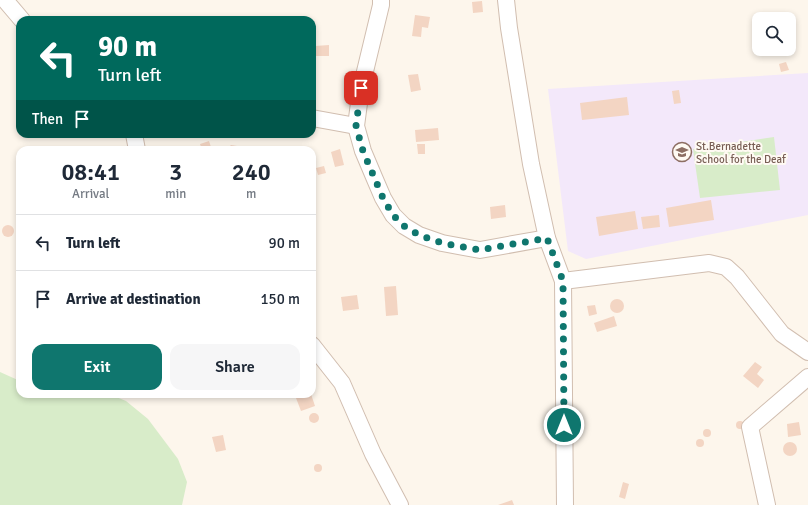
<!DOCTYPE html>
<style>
:root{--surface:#fff;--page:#f6f6f7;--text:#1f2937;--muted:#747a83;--line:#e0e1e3;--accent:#0f766e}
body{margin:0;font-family:Signika,sans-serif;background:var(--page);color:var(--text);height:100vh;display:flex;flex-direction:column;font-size:15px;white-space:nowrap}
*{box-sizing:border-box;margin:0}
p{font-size:13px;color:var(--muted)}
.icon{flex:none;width:22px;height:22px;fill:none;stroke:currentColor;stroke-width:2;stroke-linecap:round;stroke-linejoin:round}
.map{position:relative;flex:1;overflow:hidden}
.drawer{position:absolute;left:16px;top:146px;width:300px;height:252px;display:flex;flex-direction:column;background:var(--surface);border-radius:12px;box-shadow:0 2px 6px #0003}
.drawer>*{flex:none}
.banner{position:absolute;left:16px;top:16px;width:300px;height:122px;border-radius:12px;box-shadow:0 2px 6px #0003;background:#00695c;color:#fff;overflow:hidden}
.tools{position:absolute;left:752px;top:12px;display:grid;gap:8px}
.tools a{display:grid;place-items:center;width:44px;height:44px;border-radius:8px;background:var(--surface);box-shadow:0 2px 6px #0003;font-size:20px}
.pin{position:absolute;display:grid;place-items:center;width:34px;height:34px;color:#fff;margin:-17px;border-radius:8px;box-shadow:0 2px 6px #0006}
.me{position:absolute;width:44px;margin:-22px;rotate:0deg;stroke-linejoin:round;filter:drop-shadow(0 0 3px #0008)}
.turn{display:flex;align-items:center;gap:14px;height:84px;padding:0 16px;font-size:18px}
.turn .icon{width:52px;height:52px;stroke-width:2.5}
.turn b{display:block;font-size:28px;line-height:34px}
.then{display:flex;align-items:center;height:38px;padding:0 16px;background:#0003;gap:8px;font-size:15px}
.eta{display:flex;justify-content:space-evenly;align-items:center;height:68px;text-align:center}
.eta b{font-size:24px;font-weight:600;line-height:28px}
.cta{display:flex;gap:8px;margin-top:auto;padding:8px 16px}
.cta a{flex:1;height:46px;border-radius:12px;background:var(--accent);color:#fff;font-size:16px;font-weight:600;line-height:46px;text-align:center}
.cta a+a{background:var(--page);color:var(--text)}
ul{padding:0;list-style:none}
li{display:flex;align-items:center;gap:12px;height:56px;padding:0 16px;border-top:1px solid var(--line)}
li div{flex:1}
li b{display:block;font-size:15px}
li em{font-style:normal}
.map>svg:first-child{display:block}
.education{fill:#f3e8fa}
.green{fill:#d8ecc9}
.building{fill:#f3d5c3}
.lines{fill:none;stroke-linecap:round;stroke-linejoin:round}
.minor-casing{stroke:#d1beb0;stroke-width:18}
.minor{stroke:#fff;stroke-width:16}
.route{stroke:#0f766e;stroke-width:7;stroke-dasharray:0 12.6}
.labels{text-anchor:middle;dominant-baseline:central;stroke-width:4;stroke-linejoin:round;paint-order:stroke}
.education-label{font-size:11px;fill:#785e54;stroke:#fffaf3;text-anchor:start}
</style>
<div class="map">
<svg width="808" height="505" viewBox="0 0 808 505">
<rect width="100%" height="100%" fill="#fdf6ec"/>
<path class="education" d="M808,73V215L586,259L568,251L548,89Z"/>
<g class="green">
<path d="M774,137L780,190L700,198L693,149Z"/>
<path d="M0,372L20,381V394H109L126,401L148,419L178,459L187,482L182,505H0Z"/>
</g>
<g class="building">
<path d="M482,1L483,12L473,13L472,2Z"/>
<path d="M415,15L430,17L428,28L422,27L421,37L412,36Z"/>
<path d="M329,45V56H315V46Z"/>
<path d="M786,62L789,70L781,72L779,64Z"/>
<path d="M418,74L421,90L411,92L408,75Z"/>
<path d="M679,90L681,103L674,104L672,91Z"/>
<path d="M627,97L629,115L582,120L580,103Z"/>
<path d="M438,128L439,140L416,142L415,130Z"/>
<path d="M209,141L212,150H202L200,144Z"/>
<path d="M417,144H425V154H418Z"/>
<path d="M231,145L237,146L239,150H226Z"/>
<path d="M340,149L344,165L335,167L331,152Z"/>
<path d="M324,166L326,173L318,175L316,168Z"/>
<path d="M711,200L714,220L669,227L666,208Z"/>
<path d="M505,205L506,217L491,219L490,207Z"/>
<path d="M635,211L638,229L599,236L596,217Z"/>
<path d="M659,215L660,227L643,229L641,217Z"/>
<circle cx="8" cy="231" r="6"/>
<path d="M396,286L398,315L386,316L384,287Z"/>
<path d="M357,295L359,309L343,311L341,297Z"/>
<circle cx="617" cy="306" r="7"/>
<path d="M595,305L597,314L589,316L587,306Z"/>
<path d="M614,316L617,326L597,332L594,323Z"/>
<path d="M755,362L762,367L757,374L764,380L758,388L743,376Z"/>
<path d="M307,394H311L315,406L301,411L296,398Z"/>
<circle cx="314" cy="418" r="5"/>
<circle cx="740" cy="425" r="4"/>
<path d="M799,422L801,435L788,437L787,424Z"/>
<circle cx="707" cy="433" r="4"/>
<path d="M223,435L226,450L216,452L212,437Z"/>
<circle cx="700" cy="443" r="4"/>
<circle cx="790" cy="449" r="7"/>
<circle cx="318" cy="468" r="4"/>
<path d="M623,482L629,484L625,499L619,497Z"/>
<path d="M512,500L514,505H498Z"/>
</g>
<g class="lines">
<defs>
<g id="minor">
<path d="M5,0L22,20"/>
<path d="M381,0V5L361,88L356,126L363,151L374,177L383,198L393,215L404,226L419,235L442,243L480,250L547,238"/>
<path d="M506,0L509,28L531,164L547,238L563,281L565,505"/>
<path d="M312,118L356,126"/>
<path d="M134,134L137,150"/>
<path d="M563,281L709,263L726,267L737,277L782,334L808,352"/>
<path d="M312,345L342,383L373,454L400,505"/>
<path d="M767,505L750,427L808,377"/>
</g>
</defs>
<use href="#minor" class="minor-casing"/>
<use href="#minor" class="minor"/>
</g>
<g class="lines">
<path class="route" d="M361,88L356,126L363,151L383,198L393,215L404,226L419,235L442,243L480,250L547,238L563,281L564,425"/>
</g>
<defs>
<symbol id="school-ring" viewBox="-11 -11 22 22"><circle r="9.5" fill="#fffaf3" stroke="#8d6e63" stroke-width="1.5"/><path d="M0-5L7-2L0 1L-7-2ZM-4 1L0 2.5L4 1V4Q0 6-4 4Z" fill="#8d6e63"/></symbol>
</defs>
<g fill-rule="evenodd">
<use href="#school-ring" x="671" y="141" width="22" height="22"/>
</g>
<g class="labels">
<g class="education-label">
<text x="696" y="146">St.Bernadette<tspan x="696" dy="13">School for the Deaf</tspan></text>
</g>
</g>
</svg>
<div class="tools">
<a><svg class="icon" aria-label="search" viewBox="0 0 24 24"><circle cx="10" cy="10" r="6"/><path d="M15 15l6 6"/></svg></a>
</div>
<div class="pin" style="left:361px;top:88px;background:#d93025"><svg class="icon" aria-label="arrive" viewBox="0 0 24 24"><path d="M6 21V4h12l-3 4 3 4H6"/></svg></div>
<svg class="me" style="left:564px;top:425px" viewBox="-20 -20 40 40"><circle r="17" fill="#0f766e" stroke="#fff" stroke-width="3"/><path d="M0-11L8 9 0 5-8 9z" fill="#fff"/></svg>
<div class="banner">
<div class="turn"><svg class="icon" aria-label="left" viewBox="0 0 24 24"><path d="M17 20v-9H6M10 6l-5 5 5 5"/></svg><div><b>90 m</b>Turn left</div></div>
<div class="then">Then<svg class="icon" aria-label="arrive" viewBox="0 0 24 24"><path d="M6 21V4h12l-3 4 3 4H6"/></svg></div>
</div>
<section class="drawer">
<div class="eta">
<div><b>08:41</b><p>Arrival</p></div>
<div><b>3</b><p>min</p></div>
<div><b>240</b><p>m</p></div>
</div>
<ul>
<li><svg class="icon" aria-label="left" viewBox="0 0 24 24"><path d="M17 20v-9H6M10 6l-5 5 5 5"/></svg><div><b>Turn left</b></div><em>90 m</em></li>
<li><svg class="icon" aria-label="arrive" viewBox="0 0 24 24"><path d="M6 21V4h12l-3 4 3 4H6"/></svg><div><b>Arrive at destination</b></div><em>150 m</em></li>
</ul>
<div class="cta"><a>Exit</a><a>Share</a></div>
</section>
</div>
